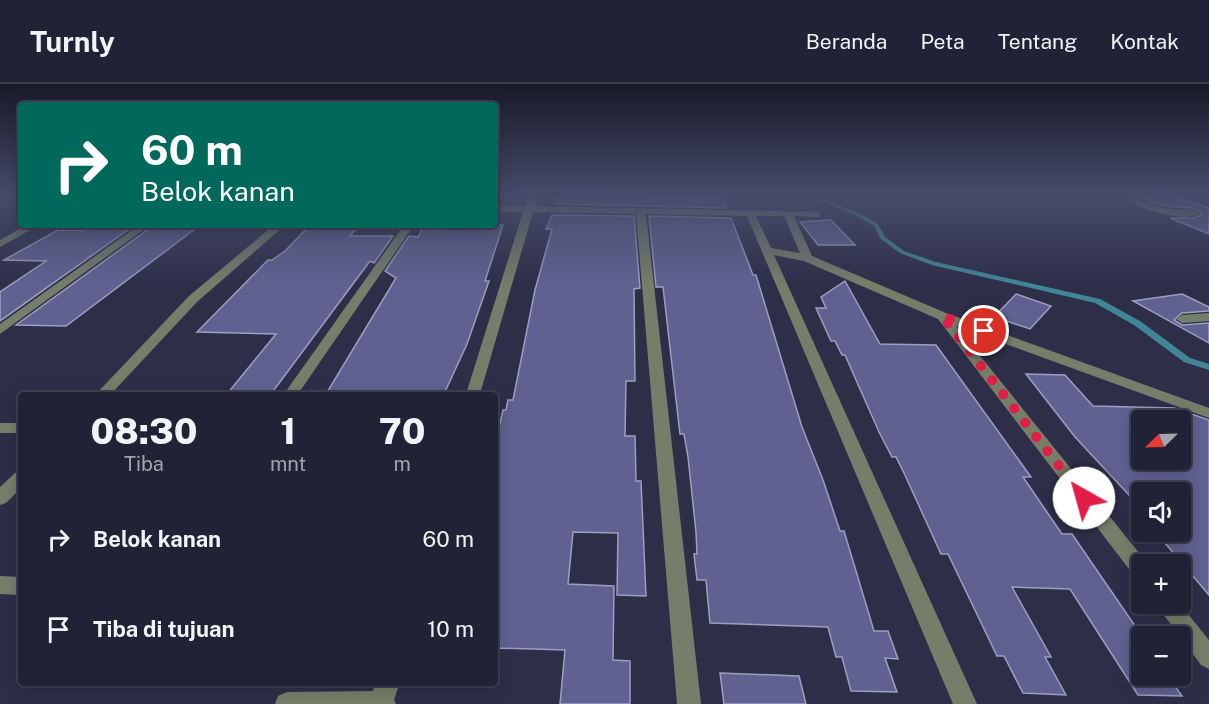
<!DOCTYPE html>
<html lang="id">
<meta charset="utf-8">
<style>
:root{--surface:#222237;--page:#2e2f42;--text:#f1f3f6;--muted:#a2a4ad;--line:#3f3f52}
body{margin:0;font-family:"Public Sans",sans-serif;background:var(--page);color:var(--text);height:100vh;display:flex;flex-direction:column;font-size:22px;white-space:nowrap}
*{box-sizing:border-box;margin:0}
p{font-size:20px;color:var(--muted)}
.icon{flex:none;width:33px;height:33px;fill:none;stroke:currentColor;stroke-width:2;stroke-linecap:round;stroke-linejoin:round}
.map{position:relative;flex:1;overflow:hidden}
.sheet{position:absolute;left:18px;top:308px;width:480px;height:294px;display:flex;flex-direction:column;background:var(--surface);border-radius:6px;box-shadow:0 3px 15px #0003,0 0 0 2px var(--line)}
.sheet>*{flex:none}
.top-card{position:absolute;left:18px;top:18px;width:480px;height:126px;border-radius:6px;box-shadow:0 3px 15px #0003,0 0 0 2px var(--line);background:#00695c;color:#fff;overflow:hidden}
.needle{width:39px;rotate:247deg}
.fabs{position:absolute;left:1131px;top:326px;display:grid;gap:12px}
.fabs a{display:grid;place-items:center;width:60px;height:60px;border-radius:6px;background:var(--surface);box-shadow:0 3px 15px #0003,0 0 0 2px var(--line);font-size:30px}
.pin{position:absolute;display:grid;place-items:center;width:51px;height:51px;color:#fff;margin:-26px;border:3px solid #fff;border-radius:50%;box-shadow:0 2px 6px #0007}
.me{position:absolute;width:66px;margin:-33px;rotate:322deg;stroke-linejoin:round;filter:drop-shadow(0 0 4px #0008)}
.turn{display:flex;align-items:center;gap:21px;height:126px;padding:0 24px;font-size:27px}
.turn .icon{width:78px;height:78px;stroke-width:2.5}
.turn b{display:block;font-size:42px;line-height:51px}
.eta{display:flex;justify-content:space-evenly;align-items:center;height:102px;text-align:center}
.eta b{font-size:36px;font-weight:800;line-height:42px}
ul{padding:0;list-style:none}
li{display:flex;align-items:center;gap:18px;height:90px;padding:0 24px}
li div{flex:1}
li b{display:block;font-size:22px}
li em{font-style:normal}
header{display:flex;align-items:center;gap:36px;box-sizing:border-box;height:84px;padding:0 30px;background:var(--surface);border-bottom:2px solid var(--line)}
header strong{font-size:28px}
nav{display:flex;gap:33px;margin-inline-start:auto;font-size:21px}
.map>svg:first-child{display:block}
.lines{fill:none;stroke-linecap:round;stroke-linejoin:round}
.stream{fill:#408696;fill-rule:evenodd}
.building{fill:#606190;stroke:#9d9fc0;stroke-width:1.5;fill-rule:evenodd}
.minor{fill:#757e69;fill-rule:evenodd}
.route{stroke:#e11d48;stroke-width:10;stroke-dasharray:0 18}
</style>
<header>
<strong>Turnly</strong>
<nav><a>Beranda</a><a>Peta</a><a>Tentang</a><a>Kontak</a></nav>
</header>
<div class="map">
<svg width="1209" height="620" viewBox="0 0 1209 620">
<rect width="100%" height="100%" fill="#2e2e49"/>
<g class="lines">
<path class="stream" d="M812,113H819L861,130L878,140L885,153L904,167L936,178L1100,215L1140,237L1190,274L1209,280V286L1184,278L1134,241L1095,219L932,181L900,169L881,155L874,142L857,132Z"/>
</g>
<g class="building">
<path d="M559,113L724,114L727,124L556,120Z"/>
<path d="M1138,113H1177L1209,124V150L1170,134H1193L1201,131V127L1190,124L1165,122Z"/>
<path d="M552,131L634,132L640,204L634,205L635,297H626L625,352H635L636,397H641L646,512L617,511L618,449L573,448L568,500L614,502L613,576L630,577V620H560L565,566L495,564V361L503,326H506L508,316H513L535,206L552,145H546Z"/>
<path d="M649,132L731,134L753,191H756L802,343L823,396L840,447H844L874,547H888L898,575L885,574L897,608L851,607L842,573H836L828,543L710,539L706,496H697L694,470H697L696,448L688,373L684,350H680L663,203H656Z"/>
<path d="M831,136L855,161H818L800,138Z"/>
<path d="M310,141H359L350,152H393L374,179L370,177L271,310H227L276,250L197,248L268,176H272L285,167Z"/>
<path d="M444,141H503L485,197H489L467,260L444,310L364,308L363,310H326L396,194L385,187L409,152L418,153L422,145L442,146Z"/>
<path d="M91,143H132L0,237V208L46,177L4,176L58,146H85Z"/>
<path d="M150,144L195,145L66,242L16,241Z"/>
<path d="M845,197L880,260L936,261L1031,393H1023L1062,450H1072L1142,552H1139L1142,555V591H1167L1182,612L1138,611L1070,505L1012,503L1051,573H1045L1066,611L1023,609L1004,572H997L948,470H941L904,389L896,373H892L879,348L845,271H842L835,257H831L816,224H826L821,213Z"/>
<path d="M1016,210L1051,222L1030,245L994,233Z"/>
<path d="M1182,210L1209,223V227L1182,229L1174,236L1182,241L1209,239V259L1133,217Z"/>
<path d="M1026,290L1065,291L1093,322L1174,324L1209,336V511L1159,452H1165L1160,447H1180V408H1142V425L1075,353ZM1142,336H1180V375H1142Z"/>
<path d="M720,589L799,592L806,620H724Z"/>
</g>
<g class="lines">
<g class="minor">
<path d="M529,113H538L535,122L820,128V132L817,133L794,132L812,172L946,229L1209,324V334L956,242L1148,480H1142V495L1135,493L938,235L804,177L774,171L977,620H953L747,132L646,130L701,620H677L636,130L533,128L480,310H466L523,128H495V122H525ZM756,132H784L800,169L771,164Z"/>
<path d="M1122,113C1140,112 1154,124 1171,125C1180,126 1192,124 1200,129C1185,140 1136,124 1122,113Z"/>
<path d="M27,141H39L0,163V156Z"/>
<path d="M139,141H150L0,250V240Z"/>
<path d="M274,141H285L197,218L111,310H96L189,212Z"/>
<path d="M404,141H414L298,310H284Z"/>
<path d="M1209,229V237L1182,239L1176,235L1182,231Z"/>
<rect x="0" y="339" width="21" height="10"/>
<path d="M21,387V404L6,419L0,421V403L15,389Z"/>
<path d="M0,492L21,493V511L0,510Z"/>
<path d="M1155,519H1179L1209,556V585L1201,581Z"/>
<path d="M376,598H400L394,616L396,620H275L278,612L287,608L373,607Z"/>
</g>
</g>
<linearGradient id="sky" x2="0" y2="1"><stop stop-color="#191928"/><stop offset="0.56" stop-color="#464c6a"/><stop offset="1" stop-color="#464c6a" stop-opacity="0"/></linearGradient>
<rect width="1209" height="200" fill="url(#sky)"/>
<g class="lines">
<path class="route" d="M984,247L942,232L1084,414"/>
</g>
</svg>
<div class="fabs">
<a><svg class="needle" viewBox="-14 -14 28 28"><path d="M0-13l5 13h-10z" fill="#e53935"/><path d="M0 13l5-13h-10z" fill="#a2a4ad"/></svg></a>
<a><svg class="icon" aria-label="sound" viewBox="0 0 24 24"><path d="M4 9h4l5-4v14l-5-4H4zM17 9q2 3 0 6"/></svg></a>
<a>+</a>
<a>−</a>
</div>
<div class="pin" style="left:984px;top:247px;background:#d93025"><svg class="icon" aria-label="arrive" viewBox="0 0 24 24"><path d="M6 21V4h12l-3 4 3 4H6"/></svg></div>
<svg class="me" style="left:1084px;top:414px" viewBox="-20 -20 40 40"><circle r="19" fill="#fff"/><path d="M0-13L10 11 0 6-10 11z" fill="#e11d48"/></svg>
<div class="top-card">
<div class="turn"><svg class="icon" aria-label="right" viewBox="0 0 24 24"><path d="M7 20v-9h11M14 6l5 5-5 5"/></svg><div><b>60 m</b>Belok kanan</div></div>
</div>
<section class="sheet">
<div class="eta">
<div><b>08:30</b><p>Tiba</p></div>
<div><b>1</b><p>mnt</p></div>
<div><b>70</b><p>m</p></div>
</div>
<ul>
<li><svg class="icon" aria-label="right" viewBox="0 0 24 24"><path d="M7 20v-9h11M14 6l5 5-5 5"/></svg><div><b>Belok kanan</b></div><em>60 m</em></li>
<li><svg class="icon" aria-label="arrive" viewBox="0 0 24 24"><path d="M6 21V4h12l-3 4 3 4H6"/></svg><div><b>Tiba di tujuan</b></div><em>10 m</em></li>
</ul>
</section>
</div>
